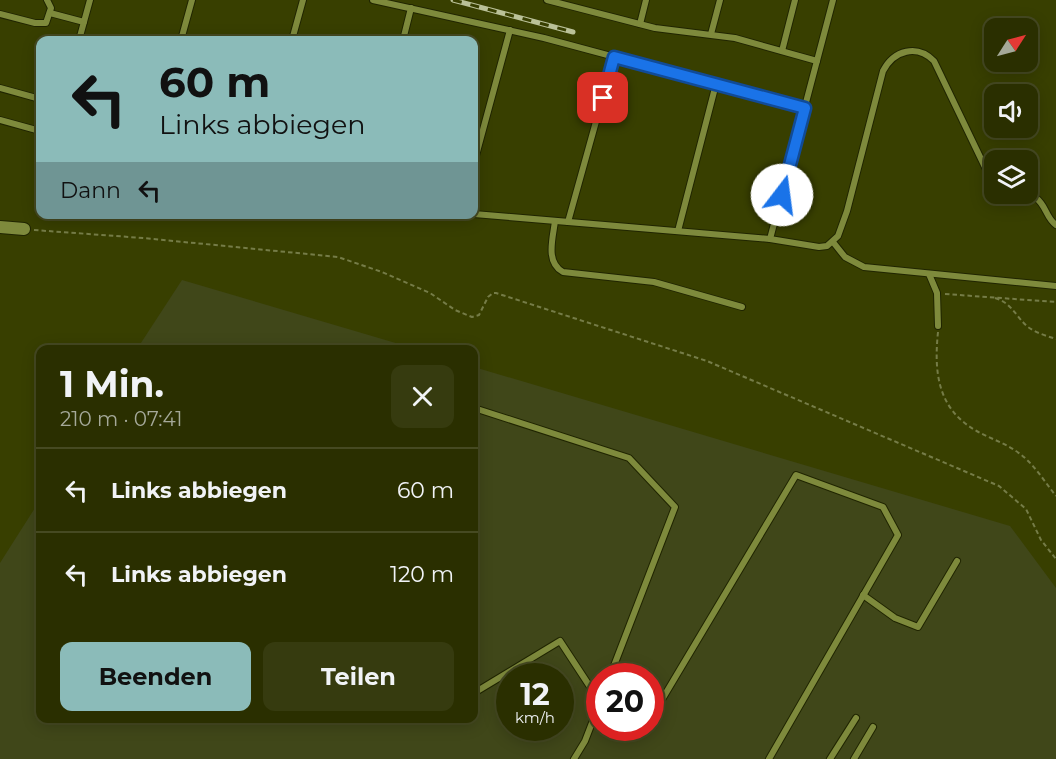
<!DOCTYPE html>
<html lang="de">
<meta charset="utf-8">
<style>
:root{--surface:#2a2f00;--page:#363b0f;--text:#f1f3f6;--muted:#a5a999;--line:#464a22;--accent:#8bbbb9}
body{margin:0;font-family:Montserrat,sans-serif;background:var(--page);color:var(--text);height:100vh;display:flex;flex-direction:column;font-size:22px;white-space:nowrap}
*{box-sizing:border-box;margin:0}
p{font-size:20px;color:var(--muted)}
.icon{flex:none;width:33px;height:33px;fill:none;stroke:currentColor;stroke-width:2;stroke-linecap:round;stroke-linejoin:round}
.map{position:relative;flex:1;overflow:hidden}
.drawer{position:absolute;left:36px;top:345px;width:442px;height:378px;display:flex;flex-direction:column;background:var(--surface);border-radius:12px;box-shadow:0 3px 15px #0003,0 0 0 2px var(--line)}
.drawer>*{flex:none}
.top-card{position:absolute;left:36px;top:36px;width:442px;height:183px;border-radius:12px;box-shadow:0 3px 15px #0003,0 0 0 2px var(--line);background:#8bbbb9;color:#111;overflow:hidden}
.needle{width:39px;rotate:54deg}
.buttons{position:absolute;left:984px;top:18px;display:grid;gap:12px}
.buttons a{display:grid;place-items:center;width:54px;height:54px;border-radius:12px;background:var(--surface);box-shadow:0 3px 15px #0003,0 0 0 2px var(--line);font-size:30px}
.speed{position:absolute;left:496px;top:663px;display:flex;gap:12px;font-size:30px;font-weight:700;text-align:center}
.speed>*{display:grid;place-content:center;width:78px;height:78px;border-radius:50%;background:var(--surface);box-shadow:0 3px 15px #0003,0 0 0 2px var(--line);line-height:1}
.speed small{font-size:15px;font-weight:400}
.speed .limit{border:9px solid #d22;background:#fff;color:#111}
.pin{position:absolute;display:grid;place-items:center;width:51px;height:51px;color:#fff;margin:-26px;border-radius:12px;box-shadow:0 3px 9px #0006}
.me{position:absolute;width:66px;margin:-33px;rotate:15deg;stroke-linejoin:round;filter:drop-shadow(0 0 4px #0008)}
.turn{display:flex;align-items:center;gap:21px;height:126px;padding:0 24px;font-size:27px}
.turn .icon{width:78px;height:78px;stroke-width:2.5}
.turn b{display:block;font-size:42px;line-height:51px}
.then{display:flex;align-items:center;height:57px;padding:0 24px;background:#0003;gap:12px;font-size:22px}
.round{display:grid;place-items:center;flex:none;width:63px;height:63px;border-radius:12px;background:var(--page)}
.headline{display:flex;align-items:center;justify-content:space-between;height:102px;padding:0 24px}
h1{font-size:36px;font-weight:700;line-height:45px}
.action{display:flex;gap:12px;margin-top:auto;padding:12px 24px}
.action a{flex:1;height:69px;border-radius:12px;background:var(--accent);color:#111;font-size:24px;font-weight:700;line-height:69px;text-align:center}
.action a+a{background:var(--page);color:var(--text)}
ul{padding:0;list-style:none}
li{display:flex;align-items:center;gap:18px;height:84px;padding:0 24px;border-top:2px solid var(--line)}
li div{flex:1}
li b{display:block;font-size:22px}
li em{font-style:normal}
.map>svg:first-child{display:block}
.built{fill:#404719;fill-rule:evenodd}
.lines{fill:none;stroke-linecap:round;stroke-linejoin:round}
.lane-casing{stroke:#202500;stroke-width:8}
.street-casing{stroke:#202500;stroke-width:14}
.path{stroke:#757c47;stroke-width:2;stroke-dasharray:4.5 3;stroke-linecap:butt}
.lane{stroke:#7e8a3c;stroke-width:6}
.street{stroke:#7e8a3c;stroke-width:12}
.rail-casing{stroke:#bac198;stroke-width:5}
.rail{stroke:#383f00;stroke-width:3;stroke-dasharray:9;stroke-linecap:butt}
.route-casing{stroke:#114b97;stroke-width:15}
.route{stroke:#1a73e8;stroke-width:10}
</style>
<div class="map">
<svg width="1056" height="759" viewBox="0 0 1056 759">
<rect width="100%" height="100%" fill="#383f00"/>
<g class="built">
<path d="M182,280L416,349H137Z"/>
<path d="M474,367L1010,526L1056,588V759H0V563L40,500V718H474ZM510,676H561V728H510ZM600,676H651V728H600Z"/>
</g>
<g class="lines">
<defs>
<g id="lane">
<path d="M373,0L544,38L805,108"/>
<path d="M547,0L655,28L735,38L817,61"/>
<path d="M50,13L84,22"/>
<path d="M0,14L35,23H46L51,8L47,0"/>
<path d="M640,24L646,0"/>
<path d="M711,34L720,0"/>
<path d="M79,40L90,0"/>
<path d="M181,40L192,0"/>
<path d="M292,40L303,0"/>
<path d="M403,40L411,8"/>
<path d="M782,51L795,0"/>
<path d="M0,88L40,99"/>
<path d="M0,120L40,131"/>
<path d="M474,163L510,30"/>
<path d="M1002,194C1013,199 1026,193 1036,198C1046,205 1046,218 1056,225"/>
<path d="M474,214L770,239L819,247L827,246L838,236L847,211L883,71C894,50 917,44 934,61L994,186"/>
<path d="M555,221C553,238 545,262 563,272L654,282L742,307"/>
<path d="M568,222L614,57"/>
<path d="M678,231L716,84"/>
<path d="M770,239L833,0"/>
<path d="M833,242L845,257L864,267L1056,286"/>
<path d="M929,274L937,293L938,326"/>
<path d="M474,408L629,458L675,507L610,676"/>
<path d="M863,595L895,618L918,627L957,561"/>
<path d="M474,693L560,641L600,702"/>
<path d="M651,718L796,475L883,507L898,535L769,759"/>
<path d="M642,733L645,728"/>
<path d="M574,759L585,741L600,702"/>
<path d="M830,759L856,718"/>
<path d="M854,759L873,727"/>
</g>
<path id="street" d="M0,227L24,229"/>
</defs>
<use href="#lane" class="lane-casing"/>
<use href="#street" class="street-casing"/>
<g class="path">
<path d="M34,230L143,238L338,257L382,272L430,293L455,310L472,317L479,315L488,297L493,293H496L707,361L999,486L1026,509L1041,540L1056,559"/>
<path d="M945,294L1056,302"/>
<path d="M995,298C1012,303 1016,317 1028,327C1036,333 1047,336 1056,339"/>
<path d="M938,332C934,371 937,408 975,430C988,438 1003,442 1016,451C1033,462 1044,481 1056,496"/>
</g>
<use href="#lane" class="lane"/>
<use href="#street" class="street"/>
<defs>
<path id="rail" d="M453,0L573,32"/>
</defs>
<use href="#rail" class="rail-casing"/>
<use href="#rail" class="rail"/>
</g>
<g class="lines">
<defs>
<path id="route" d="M603,98L614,57L805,108L782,195"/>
</defs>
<use href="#route" class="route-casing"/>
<use href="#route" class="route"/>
</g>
</svg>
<div class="buttons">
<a><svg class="needle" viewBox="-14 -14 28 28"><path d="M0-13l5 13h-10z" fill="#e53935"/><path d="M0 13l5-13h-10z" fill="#a5a999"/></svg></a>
<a><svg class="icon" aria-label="sound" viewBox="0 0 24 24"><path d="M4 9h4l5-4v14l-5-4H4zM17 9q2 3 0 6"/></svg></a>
<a><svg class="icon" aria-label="layers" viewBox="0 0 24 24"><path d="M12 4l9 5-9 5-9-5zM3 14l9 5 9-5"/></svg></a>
</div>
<div class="speed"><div>12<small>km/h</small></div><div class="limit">20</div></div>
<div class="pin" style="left:603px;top:98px;background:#d93025"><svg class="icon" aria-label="arrive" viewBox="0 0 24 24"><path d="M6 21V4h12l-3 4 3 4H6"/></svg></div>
<svg class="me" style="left:782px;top:195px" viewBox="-20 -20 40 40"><circle r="19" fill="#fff"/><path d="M0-13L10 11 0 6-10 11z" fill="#1a73e8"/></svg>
<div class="top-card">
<div class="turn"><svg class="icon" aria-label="left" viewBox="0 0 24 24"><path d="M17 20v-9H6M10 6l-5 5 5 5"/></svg><div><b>60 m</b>Links abbiegen</div></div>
<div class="then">Dann<svg class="icon" aria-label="left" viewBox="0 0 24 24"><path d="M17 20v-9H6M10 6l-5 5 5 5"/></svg></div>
</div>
<section class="drawer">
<div class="headline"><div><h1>1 Min.</h1><p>210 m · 07:41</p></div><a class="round"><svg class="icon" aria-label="close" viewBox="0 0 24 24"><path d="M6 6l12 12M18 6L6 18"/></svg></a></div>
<ul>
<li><svg class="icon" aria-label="left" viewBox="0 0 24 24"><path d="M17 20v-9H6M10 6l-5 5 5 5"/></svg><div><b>Links abbiegen</b></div><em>60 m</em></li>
<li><svg class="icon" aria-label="left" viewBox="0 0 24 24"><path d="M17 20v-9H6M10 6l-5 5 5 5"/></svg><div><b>Links abbiegen</b></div><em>120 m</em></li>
</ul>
<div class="action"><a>Beenden</a><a>Teilen</a></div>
</section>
</div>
